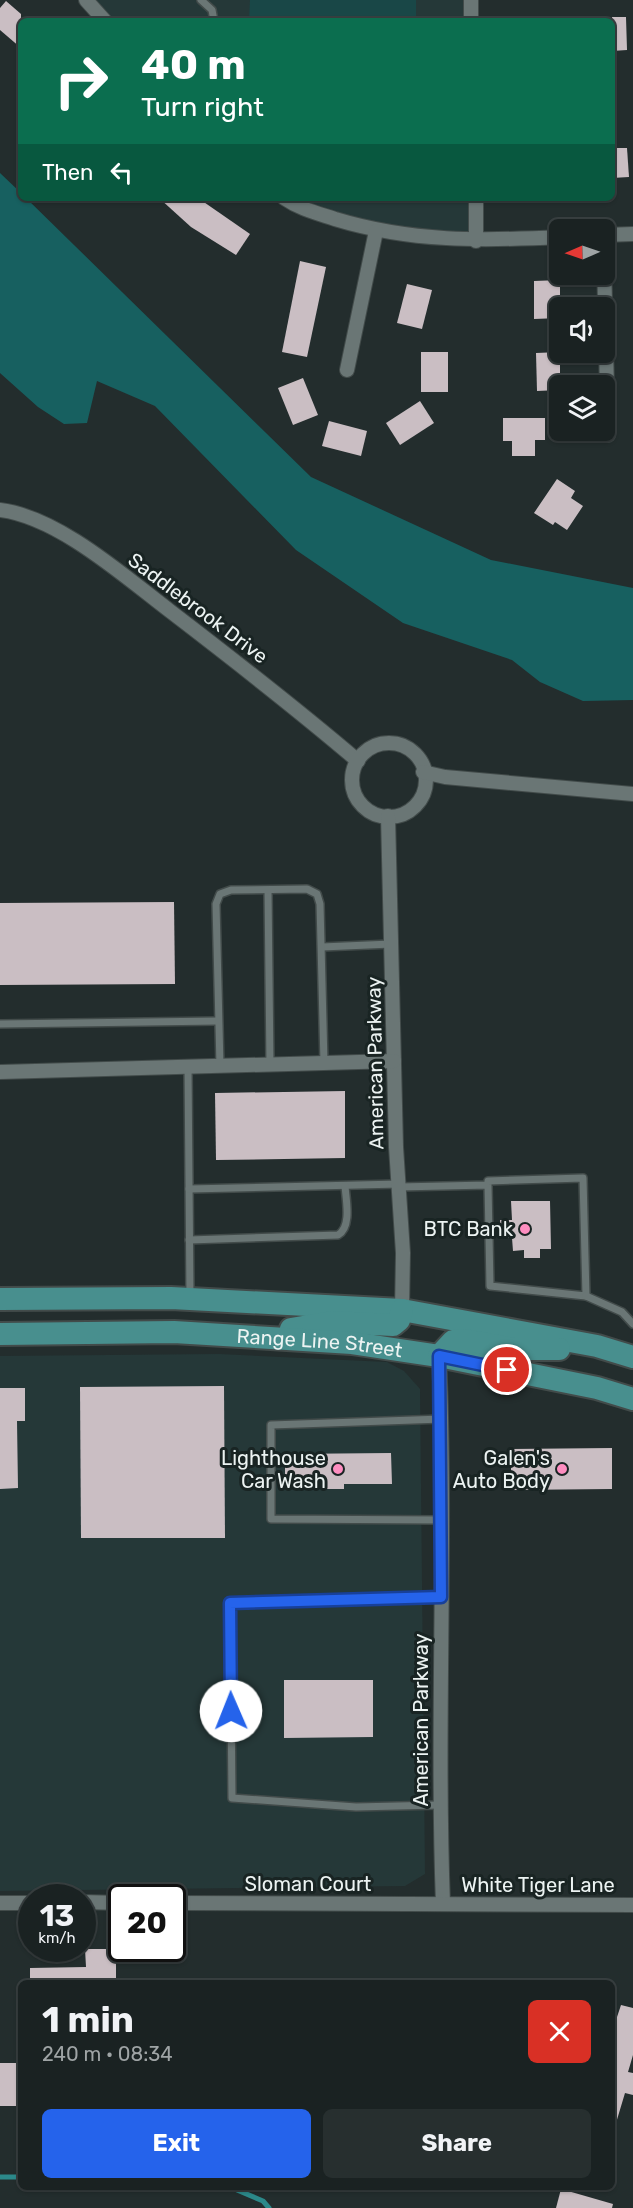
<!DOCTYPE html>
<meta charset="utf-8">
<style>
:root{--surface:#1a2222;--page:#272f2f;--text:#f1f3f6;--muted:#9fa4a5;--line:#383f40;--accent:#2563eb}
body{margin:0;font-family:Rubik,sans-serif;background:var(--page);color:var(--text);height:100vh;display:flex;flex-direction:column;font-size:22px;white-space:nowrap}
*{box-sizing:border-box;margin:0}
p{font-size:20px;color:var(--muted)}
.icon{flex:none;width:33px;height:33px;fill:none;stroke:currentColor;stroke-width:2;stroke-linecap:round;stroke-linejoin:round}
.map{position:relative;flex:1;overflow:hidden}
.drawer{position:absolute;left:18px;top:1980px;width:597px;height:210px;display:flex;flex-direction:column;background:var(--surface);border-radius:9px;box-shadow:0 2px 4px #0004,0 0 0 2px var(--line)}
.drawer>*{flex:none}
.hud{position:absolute;left:18px;top:18px;width:597px;height:183px;border-radius:9px;box-shadow:0 2px 4px #0004,0 0 0 2px var(--line);background:#0b6e4f;color:#fff;overflow:hidden}
.needle{width:39px;rotate:268deg}
.controls{position:absolute;left:549px;top:219px;display:grid;gap:12px}
.controls a{display:grid;place-items:center;width:66px;height:66px;border-radius:9px;background:var(--surface);box-shadow:0 2px 4px #0004,0 0 0 2px var(--line);font-size:30px}
.speed{position:absolute;left:18px;top:1884px;display:flex;gap:12px;font-size:30px;font-weight:700;text-align:center}
.speed>*{display:grid;place-content:center;width:78px;height:78px;border-radius:50%;background:var(--surface);box-shadow:0 2px 4px #0004,0 0 0 2px var(--line);line-height:1}
.speed small{font-size:15px;font-weight:400}
.speed .limit{border:3px solid #111;border-radius:9px;background:#fff;color:#111}
.pin{position:absolute;display:grid;place-items:center;width:51px;height:51px;color:#fff;margin:-26px;border:3px solid #fff;border-radius:50%;box-shadow:0 2px 6px #0007}
.me{position:absolute;width:66px;margin:-33px;rotate:359deg;stroke-linejoin:round;filter:drop-shadow(0 0 4px #0008)}
.turn{display:flex;align-items:center;gap:21px;height:126px;padding:0 24px;font-size:27px}
.turn .icon{width:78px;height:78px;stroke-width:2.5}
.turn b{display:block;font-size:42px;line-height:51px}
.then{display:flex;align-items:center;height:57px;padding:0 24px;background:#0003;gap:12px;font-size:22px}
.round{display:grid;place-items:center;flex:none;width:63px;height:63px;border-radius:9px;background:var(--page)}
.overview{display:flex;align-items:center;justify-content:space-between;height:102px;padding:0 24px}
h1{font-size:36px;font-weight:700;line-height:45px}
.primary-button{display:flex;gap:12px;margin-top:auto;padding:12px 24px}
.primary-button a{flex:1;height:69px;border-radius:9px;background:var(--accent);color:#fff;font-size:24px;font-weight:700;line-height:69px;text-align:center}
.primary-button a+a{background:var(--page);color:var(--text)}
.map>svg:first-child{display:block}
.built{fill:#253838}
.green{fill:#194747}
.forest{fill:#176060}
.lines{fill:none;stroke-linecap:round;stroke-linejoin:round}
.stream{stroke:#2c898a;stroke-width:5}
.building{fill:#cabec3}
.lane-casing{stroke:#424b4a;stroke-width:10}
.street-casing{stroke:#424b4a;stroke-width:16}
.primary-casing{stroke:#424b4a;stroke-width:26}
.lane{stroke:#6a7675;stroke-width:7}
.street{stroke:#6a7675;stroke-width:14}
.primary{stroke:#488f8e;stroke-width:22}
.route-casing{stroke:#184099;stroke-width:15}
.route{stroke:#2563eb;stroke-width:10}
.poi-dot{fill:#fd8ec0;stroke:#192423;stroke-width:2}
.labels{text-anchor:middle;dominant-baseline:central;stroke-width:6;stroke-linejoin:round;paint-order:stroke}
.street-label{font-size:20px;fill:#ecf3f2;stroke:#192423}
.poi-label{font-size:20px;fill:#ecf3f2;stroke:#192423;text-anchor:end}
</style>
<div class="map">
<svg width="633" height="2208" viewBox="0 0 633 2208">
<rect width="100%" height="100%" fill="#232d2d"/>
<g class="built">
<path d="M86,0H471V21H105Z"/>
<path d="M288,198H476V241L404,235Z"/>
<path d="M219,1354L387,1362L404,1371L420,1389L425,1874L405,1886L0,1891V1356Z"/>
</g>
<path class="green" d="M250,0H416V21H249Z"/>
<path class="forest" d="M0,173L21,193V198H26L311,477L491,560L633,588V700L583,701L540,682L512,660L403,623L296,550L155,406L97,381L87,423L64,424L38,407L0,373Z"/>
<g class="lines">
<g class="stream">
<path d="M0,2177H21"/>
<path d="M230,2187L263,2201L269,2208"/>
</g>
</g>
<g class="building">
<path d="M6,1L21,14V48L0,30V8Z"/>
<path d="M612,17H626L627,50L612,51Z"/>
<path d="M612,148H627L629,177L612,178Z"/>
<path d="M159,198H198L250,234L236,255L191,227Z"/>
<path d="M300,261L326,267L307,357L282,352Z"/>
<path d="M560,280V318L534,319V281Z"/>
<path d="M407,284L432,290L422,329L397,323Z"/>
<rect x="421" y="352" width="27" height="40"/>
<path d="M560,352V390L537,391L536,353Z"/>
<path d="M303,378L318,415L293,425L278,388Z"/>
<path d="M420,401L434,423L400,445L386,423Z"/>
<path d="M503,418H545V440H535V456H512V441H503Z"/>
<path d="M329,421L367,431L361,456L322,446Z"/>
<path d="M557,479L575,491L571,498L583,506L567,530L555,522L553,525L534,513Z"/>
<path d="M174,902L175,984L0,985V903Z"/>
<path d="M345,1091V1158L216,1160L215,1093Z"/>
<path d="M511,1201H550L551,1249H540V1258H524V1250L513,1251L512,1238H501L500,1220H512Z"/>
<path d="M224,1386L225,1538H81L80,1387Z"/>
<path d="M0,1388H25V1421H17L18,1488L0,1489Z"/>
<path d="M612,1448V1489L511,1490V1449Z"/>
<path d="M391,1453L392,1484H344V1489H285V1454Z"/>
<path d="M284,1680H373V1737L284,1738Z"/>
<path d="M85,1949H116V1983H30V1968L86,1967Z"/>
<path d="M621,2005L633,2008V2055L628,2072L633,2073V2095L625,2093L616,2123H612V2032Z"/>
<rect x="0" y="2063" width="21" height="43"/>
<path d="M561,2189L613,2204L612,2208H556Z"/>
</g>
<g class="lines">
<defs>
<g id="lane">
<path d="M201,0L212,10L214,21"/>
<path d="M268,890L270,1065"/>
<path d="M322,947L391,944"/>
<path d="M0,1024L218,1021"/>
<path d="M220,1066L216,904L220,894L231,890L307,889L317,894L320,904L324,1063"/>
<path d="M188,1067L190,1296"/>
<path d="M399,1187L488,1185V1181L583,1178L586,1296L490,1286L488,1185"/>
<path d="M189,1189L399,1184"/>
<path d="M189,1240L338,1235C352,1227 346,1200 345,1186"/>
<path d="M586,1296L622,1312L633,1324"/>
<path d="M441,1520L271,1519V1425L442,1419"/>
<path d="M439,1805L356,1807L232,1798L230,1603L441,1597"/>
</g>
<g id="street">
<path d="M86,0L105,21"/>
<path d="M471,0V21"/>
<path d="M284,198C300,209 317,213 335,219C411,242 481,241 560,237"/>
<path d="M476,198V241"/>
<path d="M604,235L633,234"/>
<path d="M604,260L608,435"/>
<path d="M347,370L376,231"/>
<path d="M0,510C58,517 124,576 170,611C234,660 297,709 358,761"/>
<circle cx="389" cy="780" r="37"/>
<path d="M423,772L445,777L633,794"/>
<path d="M388,816L396,1147L403,1253L402,1310"/>
<path d="M0,1072L394,1061"/>
<path d="M439,1356C447,1539 436,1721 443,1904"/>
<path d="M82,1902L122,1903"/>
<path d="M0,1903H32"/>
<path d="M172,1903L633,1905"/>
</g>
<g id="primary">
<path d="M0,1299L171,1298L402,1310L597,1346L633,1357"/>
<path d="M291,1329L332,1322L393,1325L399,1320L402,1310"/>
<path id="s1" d="M0,1334L174,1332L352,1343L439,1356L597,1388L633,1399"/>
<path d="M439,1356L453,1341L465,1340L515,1349H559"/>
</g>
</defs>
<use href="#lane" class="lane-casing"/>
<use href="#street" class="street-casing"/>
<use href="#primary" class="primary-casing"/>
<use href="#lane" class="lane"/>
<use href="#street" class="street"/>
<use href="#primary" class="primary"/>
</g>
<g class="lines">
<defs>
<path id="route" d="M231,1711L230,1603L441,1597L439,1356L507,1370"/>
</defs>
<use href="#route" class="route-casing"/>
<use href="#route" class="route"/>
</g>
<g class="poi-dot">
<circle cx="525" cy="1229" r="6"/>
<circle cx="338" cy="1469" r="6"/>
<circle cx="562" cy="1469" r="6"/>
</g>
<g class="labels">
<g class="street-label">
<text transform="translate(198 608) rotate(37)">Saddlebrook Drive</text>
<text transform="translate(375 1063) rotate(-91)">American Parkway</text>
<text stroke="none"><textPath href="#s1" startOffset="320">Range Line Street</textPath></text>
<text transform="translate(421 1720) rotate(-90)">American Parkway</text>
<text x="308" y="1884">Sloman Court</text>
<text x="538" y="1885">White Tiger Lane</text>
</g>
<g class="poi-label">
<text x="513" y="1229">BTC Bank</text>
<text x="326" y="1458">Lighthouse<tspan x="326" dy="23">Car Wash</tspan></text>
<text x="550" y="1458">Galen's<tspan x="550" dy="23">Auto Body</tspan></text>
</g>
</g>
</svg>
<div class="controls">
<a><svg class="needle" viewBox="-14 -14 28 28"><path d="M0-13l5 13h-10z" fill="#e53935"/><path d="M0 13l5-13h-10z" fill="#9fa4a5"/></svg></a>
<a><svg class="icon" aria-label="sound" viewBox="0 0 24 24"><path d="M4 9h4l5-4v14l-5-4H4zM17 9q2 3 0 6"/></svg></a>
<a><svg class="icon" aria-label="layers" viewBox="0 0 24 24"><path d="M12 4l9 5-9 5-9-5zM3 14l9 5 9-5"/></svg></a>
</div>
<div class="speed"><div>13<small>km/h</small></div><div class="limit">20</div></div>
<div class="pin" style="left:507px;top:1370px;background:#d93025"><svg class="icon" aria-label="arrive" viewBox="0 0 24 24"><path d="M6 21V4h12l-3 4 3 4H6"/></svg></div>
<svg class="me" style="left:231px;top:1711px" viewBox="-20 -20 40 40"><circle r="19" fill="#fff"/><path d="M0-13L10 11 0 6-10 11z" fill="#2563eb"/></svg>
<div class="hud">
<div class="turn"><svg class="icon" aria-label="right" viewBox="0 0 24 24"><path d="M7 20v-9h11M14 6l5 5-5 5"/></svg><div><b>40 m</b>Turn right</div></div>
<div class="then">Then<svg class="icon" aria-label="left" viewBox="0 0 24 24"><path d="M17 20v-9H6M10 6l-5 5 5 5"/></svg></div>
</div>
<section class="drawer">
<div class="overview"><div><h1>1 min</h1><p>240 m · 08:34</p></div><a class="round" style="background:#d93025;color:#fff"><svg class="icon" aria-label="close" viewBox="0 0 24 24"><path d="M6 6l12 12M18 6L6 18"/></svg></a></div>
<div class="primary-button"><a>Exit</a><a>Share</a></div>
</section>
</div>
